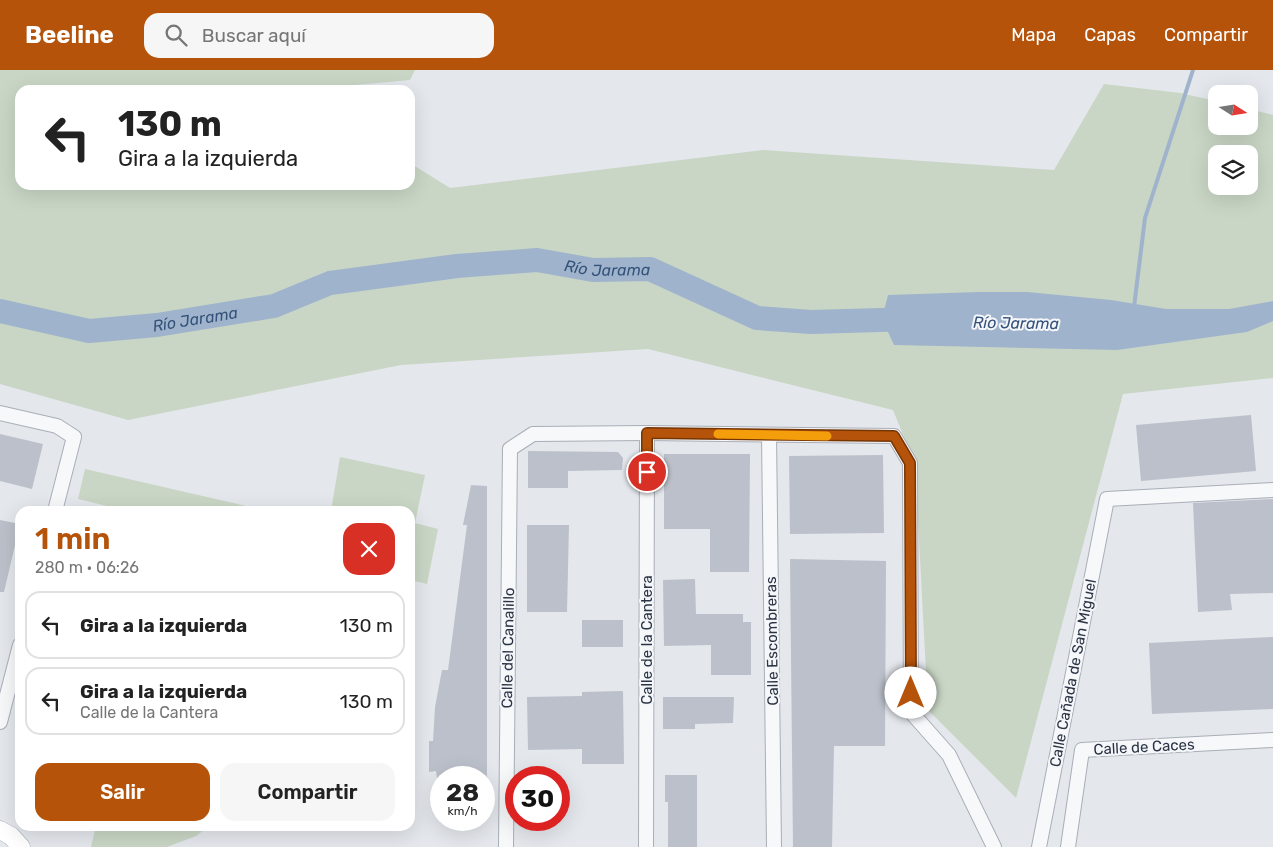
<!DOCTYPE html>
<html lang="es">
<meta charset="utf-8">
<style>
:root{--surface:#fff;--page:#f6f6f6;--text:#222;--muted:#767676;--line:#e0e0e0;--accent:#b45309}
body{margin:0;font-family:Rubik,sans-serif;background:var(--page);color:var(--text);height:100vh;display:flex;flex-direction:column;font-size:19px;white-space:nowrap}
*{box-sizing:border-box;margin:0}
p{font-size:16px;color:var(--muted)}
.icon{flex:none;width:28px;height:28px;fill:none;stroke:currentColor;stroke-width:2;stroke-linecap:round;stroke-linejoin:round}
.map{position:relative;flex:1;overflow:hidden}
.drawer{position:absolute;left:15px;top:436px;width:400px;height:325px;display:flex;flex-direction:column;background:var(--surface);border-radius:15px;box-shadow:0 5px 20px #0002}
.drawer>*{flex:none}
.banner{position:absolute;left:15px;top:15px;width:400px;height:105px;border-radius:15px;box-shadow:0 5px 20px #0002;background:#fff;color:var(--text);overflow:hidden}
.needle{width:32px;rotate:102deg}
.controls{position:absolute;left:1208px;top:15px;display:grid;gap:10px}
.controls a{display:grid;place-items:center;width:50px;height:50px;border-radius:10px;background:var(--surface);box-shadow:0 5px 20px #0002;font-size:25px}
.speed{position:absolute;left:430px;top:696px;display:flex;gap:10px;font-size:25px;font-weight:700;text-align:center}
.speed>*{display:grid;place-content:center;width:65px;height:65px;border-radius:50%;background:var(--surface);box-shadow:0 5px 20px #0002;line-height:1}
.speed small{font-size:12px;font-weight:400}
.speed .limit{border:8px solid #d22;background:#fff;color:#111}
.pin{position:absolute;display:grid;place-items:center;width:42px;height:42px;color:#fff;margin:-21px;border:2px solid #fff;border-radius:50%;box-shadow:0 1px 5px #0007}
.me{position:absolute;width:55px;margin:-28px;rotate:0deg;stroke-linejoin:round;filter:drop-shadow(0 0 4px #0008)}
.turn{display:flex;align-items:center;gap:18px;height:105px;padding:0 20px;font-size:22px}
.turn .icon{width:65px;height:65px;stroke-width:2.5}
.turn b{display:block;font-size:35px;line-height:42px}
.round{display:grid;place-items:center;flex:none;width:52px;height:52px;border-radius:15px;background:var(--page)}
.overview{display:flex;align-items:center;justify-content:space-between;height:85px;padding:0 20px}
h1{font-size:30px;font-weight:600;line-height:38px;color:var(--accent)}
.primary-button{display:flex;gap:10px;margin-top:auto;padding:10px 20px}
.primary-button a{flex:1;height:58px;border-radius:15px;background:var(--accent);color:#fff;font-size:20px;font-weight:600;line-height:58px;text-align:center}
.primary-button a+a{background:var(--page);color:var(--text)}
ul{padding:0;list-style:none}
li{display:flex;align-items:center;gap:15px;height:68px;margin:0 10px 8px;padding:0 10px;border:2px solid var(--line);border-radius:15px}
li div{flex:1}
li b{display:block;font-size:19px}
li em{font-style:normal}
header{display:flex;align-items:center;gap:30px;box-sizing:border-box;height:70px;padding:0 25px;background:var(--accent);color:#fff}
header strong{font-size:24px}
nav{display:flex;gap:28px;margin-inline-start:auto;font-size:18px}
.search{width:350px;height:45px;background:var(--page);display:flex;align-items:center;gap:12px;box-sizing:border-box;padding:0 18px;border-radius:15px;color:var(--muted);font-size:19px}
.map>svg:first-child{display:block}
.green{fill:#c9d6c5;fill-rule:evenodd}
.water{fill:#9fb4cc}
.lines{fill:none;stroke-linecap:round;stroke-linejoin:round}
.stream{stroke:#9fb4cc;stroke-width:4}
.river{stroke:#9fb4cc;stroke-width:24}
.building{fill:#bbc0ca}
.minor-casing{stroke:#a9aeb7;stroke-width:16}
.major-casing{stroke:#a3abb8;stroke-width:19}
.minor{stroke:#f7f8fa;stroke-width:14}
.major{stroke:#fff;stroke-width:18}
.route-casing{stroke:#753606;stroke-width:12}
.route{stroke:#b45309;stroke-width:9}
.slow{stroke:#f59e0b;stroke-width:9}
.labels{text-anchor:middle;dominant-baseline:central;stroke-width:4;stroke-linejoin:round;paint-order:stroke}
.street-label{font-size:15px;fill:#2b3445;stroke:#f4f6f9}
.water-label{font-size:16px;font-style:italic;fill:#34527a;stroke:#f4f6f9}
</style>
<header>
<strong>Beeline</strong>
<div class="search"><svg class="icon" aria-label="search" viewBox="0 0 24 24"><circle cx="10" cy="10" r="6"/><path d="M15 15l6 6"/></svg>Buscar aquí</div>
<nav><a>Mapa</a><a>Capas</a><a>Compartir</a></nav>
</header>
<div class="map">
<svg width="1273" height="777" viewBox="0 0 1273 777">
<rect width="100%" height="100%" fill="#e4e7ec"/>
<g class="green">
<path d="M0,0H415L410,10L301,20H20V115H410V93L450,118L763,80L1054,100L1104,14L1180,23L1216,31V56H1249V39L1273,45V308L1123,324L1016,728L928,640L915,394L893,340L648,279L401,295L128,350L0,314ZM1216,84H1249V116H1216Z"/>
<path d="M340,387L425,405L415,453L438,459L427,514L410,510V441H331Z"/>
<path d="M85,399L268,441H127L78,429Z"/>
<path d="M96,756H209L196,766L167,777H91Z"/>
</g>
<path class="water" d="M978,222H1027L1111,230L1166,239H1229L1273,231V251L1247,262L1117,280L894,275L882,249L888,225Z"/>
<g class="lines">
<path class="stream" d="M1134,237L1145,148L1193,0"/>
<path class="river" id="s1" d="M0,241L89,261L157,255L274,236L330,213L457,196L537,190L593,200L650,199L757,248L811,252L915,249"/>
</g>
<g class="building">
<path d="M1251,345L1256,401L1141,411L1136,355Z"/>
<path d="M0,364L43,374L32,419L0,411Z"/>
<path d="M528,381L618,382L623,388L622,400L568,401V418H528Z"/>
<path d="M664,384H750L749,502H710V459H664Z"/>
<path d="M883,385L884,463L790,464L789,386Z"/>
<path d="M471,415L487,416V708H437L436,701L429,702V671H433L435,637L442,600H448L467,455H463Z"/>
<path d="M1273,429V523L1230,524L1232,540L1198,542L1193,433Z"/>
<path d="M0,450L20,454L4,522H0Z"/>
<path d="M527,455H569L567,542H527Z"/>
<path d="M790,489L886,491L885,676H834L832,777H793Z"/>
<path d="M695,509L696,544H743V552H751V605H711V575L664,576L663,510Z"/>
<rect x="582" y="550" width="41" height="27"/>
<path d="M1273,567V639L1152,644L1149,573Z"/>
<path d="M623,621L624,694H582V679L528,680L527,627L582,626V622Z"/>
<path d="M663,627H734L733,653L695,654V659H663Z"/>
<path d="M665,705H697V777H668V732H665Z"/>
</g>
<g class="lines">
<defs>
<g id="minor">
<path d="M0,343L57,356L74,367L55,441"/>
<path d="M769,365L774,777"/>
<path d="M0,652L20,575"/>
<path d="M506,777L510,379L533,364L647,363L894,366L910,393L911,642L949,685L994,777"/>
<path d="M646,777L647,363"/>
<path d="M1039,777L1107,429L1273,420"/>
<path d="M1068,777L1082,680L1273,670"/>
</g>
<path id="major" d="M0,760L11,766L21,777"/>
</defs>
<use href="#minor" class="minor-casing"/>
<use href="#major" class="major-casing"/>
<use href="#minor" class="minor"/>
<use href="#major" class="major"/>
</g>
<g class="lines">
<defs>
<path id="route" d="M647,402V363L894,366L910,393L911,623"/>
</defs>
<use href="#route" class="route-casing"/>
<use href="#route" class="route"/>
<path class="slow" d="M718,364L827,366"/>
</g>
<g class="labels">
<g class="street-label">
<text transform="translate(647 570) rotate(-90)">Calle de la Cantera</text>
<text transform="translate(772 571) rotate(-91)">Calle Escombreras</text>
<text transform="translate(508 578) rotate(-89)">Calle del Canalillo</text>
<text transform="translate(1073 603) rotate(-79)">Calle Cañada de San Miguel</text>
<text transform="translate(1144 677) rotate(-3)">Calle de Caces</text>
</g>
<g class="water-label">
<text stroke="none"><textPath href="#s1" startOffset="618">Río Jarama</textPath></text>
<text stroke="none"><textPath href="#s1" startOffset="198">Río Jarama</textPath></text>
<text transform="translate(1016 253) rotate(1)">Río Jarama</text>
</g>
</g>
</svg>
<div class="controls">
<a><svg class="needle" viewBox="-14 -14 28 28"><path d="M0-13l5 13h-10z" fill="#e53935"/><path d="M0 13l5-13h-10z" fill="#767676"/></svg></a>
<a><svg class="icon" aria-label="layers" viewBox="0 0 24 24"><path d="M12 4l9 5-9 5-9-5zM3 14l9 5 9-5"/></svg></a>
</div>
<div class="speed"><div>28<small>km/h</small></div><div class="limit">30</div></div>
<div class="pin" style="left:647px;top:402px;background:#d93025"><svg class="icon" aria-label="arrive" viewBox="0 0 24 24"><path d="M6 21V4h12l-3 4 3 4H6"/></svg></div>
<svg class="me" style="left:911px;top:623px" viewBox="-20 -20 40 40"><circle r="19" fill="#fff"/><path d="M0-13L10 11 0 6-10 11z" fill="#b45309"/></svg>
<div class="banner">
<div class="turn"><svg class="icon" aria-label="left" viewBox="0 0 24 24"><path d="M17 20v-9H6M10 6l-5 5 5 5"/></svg><div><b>130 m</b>Gira a la izquierda</div></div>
</div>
<section class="drawer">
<div class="overview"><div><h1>1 min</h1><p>280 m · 06:26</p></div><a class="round" style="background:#d93025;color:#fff"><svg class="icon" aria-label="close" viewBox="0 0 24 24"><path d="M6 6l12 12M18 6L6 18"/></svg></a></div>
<ul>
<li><svg class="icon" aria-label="left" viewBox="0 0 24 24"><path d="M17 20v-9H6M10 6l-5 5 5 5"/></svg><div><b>Gira a la izquierda</b></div><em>130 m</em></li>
<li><svg class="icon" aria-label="left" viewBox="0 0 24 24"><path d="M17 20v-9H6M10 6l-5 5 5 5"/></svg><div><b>Gira a la izquierda</b><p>Calle de la Cantera</p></div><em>130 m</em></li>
</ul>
<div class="primary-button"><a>Salir</a><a>Compartir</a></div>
</section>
</div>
